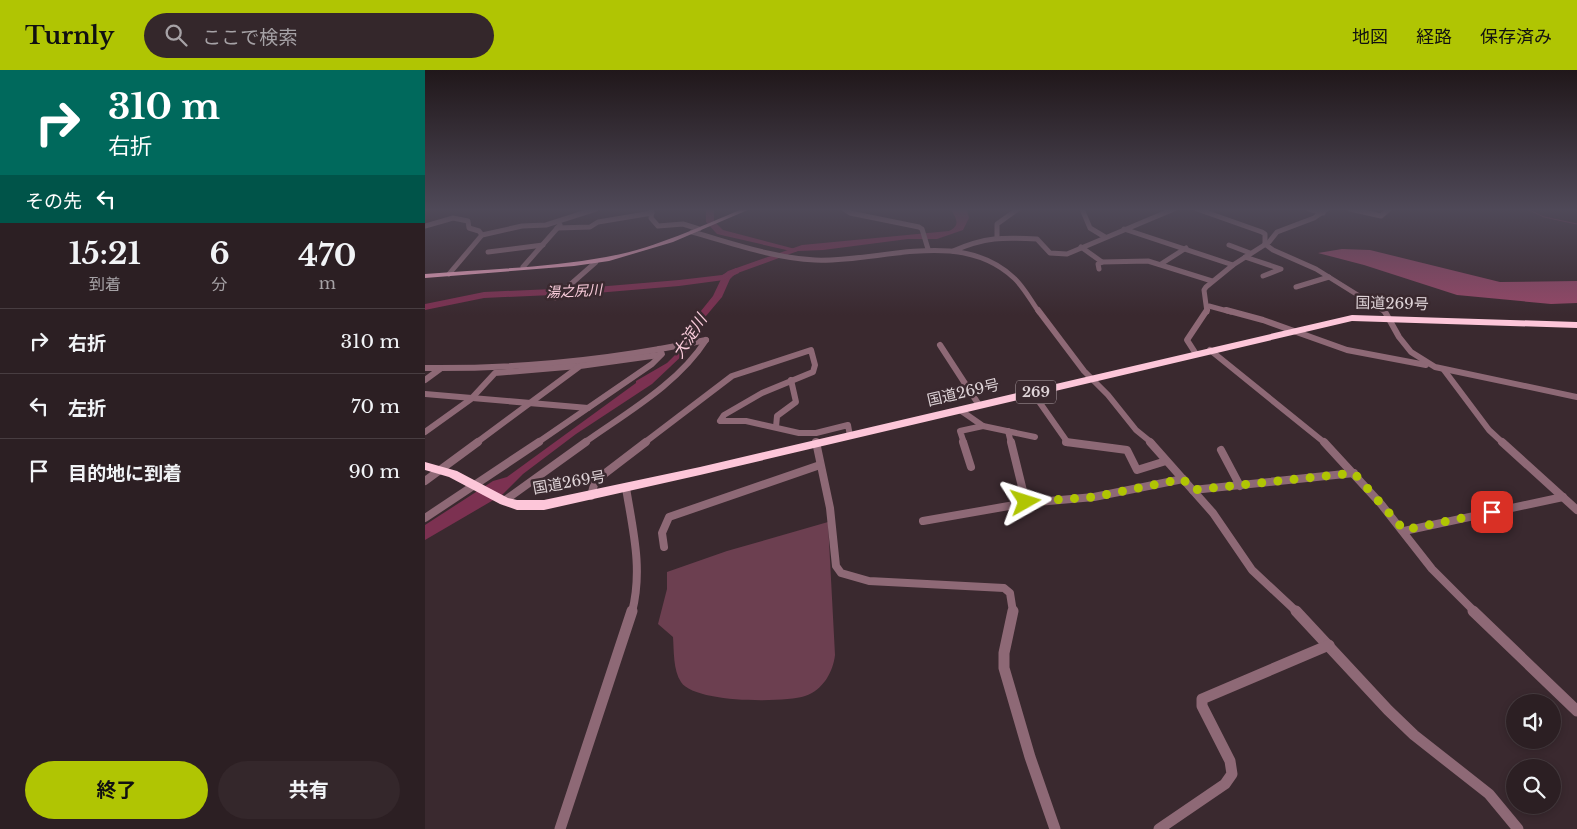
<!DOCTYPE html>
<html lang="ja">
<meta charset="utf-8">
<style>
:root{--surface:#2c1f23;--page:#34272b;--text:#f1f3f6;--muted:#a6a2a6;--line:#483d41;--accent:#b0c503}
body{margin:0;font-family:"Libre Baskerville","Noto Sans JP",serif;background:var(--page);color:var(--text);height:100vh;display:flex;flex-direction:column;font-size:19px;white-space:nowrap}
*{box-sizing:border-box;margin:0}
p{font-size:16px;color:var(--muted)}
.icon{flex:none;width:28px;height:28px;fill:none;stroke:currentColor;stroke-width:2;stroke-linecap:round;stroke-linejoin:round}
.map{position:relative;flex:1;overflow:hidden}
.details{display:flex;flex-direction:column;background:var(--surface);width:425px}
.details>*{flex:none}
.hud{background:#00695c;color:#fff;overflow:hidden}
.buttons{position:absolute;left:1081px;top:624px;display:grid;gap:10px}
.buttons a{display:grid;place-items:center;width:55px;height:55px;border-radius:50%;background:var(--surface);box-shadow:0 2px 8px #0003,0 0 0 1px var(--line);font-size:25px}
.pin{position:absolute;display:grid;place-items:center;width:42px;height:42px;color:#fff;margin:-21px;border-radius:10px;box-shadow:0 2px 8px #0006}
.me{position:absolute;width:55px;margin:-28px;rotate:84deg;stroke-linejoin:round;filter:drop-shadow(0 0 4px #0008)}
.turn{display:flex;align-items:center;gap:18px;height:105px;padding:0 25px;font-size:22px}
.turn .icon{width:65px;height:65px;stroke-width:2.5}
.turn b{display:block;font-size:35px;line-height:42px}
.then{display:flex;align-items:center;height:48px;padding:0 25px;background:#0003;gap:10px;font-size:19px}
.eta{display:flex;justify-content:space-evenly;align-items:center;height:85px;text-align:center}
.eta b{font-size:30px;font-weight:700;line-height:35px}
.primary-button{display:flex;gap:10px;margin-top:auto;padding:10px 25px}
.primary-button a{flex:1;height:58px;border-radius:30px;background:var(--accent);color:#111;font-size:20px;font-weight:700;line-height:58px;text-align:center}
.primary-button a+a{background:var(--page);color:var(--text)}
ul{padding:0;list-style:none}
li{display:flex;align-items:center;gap:15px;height:65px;padding:0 25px;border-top:1px solid var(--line)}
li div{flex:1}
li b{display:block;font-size:19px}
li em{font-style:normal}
header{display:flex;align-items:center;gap:30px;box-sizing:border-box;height:70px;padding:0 25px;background:var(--accent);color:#111}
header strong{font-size:24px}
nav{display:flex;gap:28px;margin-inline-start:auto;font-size:18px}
.search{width:350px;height:45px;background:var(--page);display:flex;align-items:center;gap:12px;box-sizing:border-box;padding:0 18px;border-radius:28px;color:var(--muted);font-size:19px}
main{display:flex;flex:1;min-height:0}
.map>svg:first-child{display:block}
.green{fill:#6c3f50}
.forest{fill:#954767}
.water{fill:#7c3151}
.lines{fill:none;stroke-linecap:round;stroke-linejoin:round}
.stream{stroke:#7c3151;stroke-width:1}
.river{fill:#7c3151;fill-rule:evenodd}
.minor-far3{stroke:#8e6976;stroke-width:5}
.minor-far2{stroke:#8e6976;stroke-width:6}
.minor-far1{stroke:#8e6976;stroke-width:8}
.minor{stroke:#8e6976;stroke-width:11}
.major{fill:#eda3be;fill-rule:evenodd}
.highway{fill:#fdc6d9;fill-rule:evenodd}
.route{stroke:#b0c503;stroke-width:9;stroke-dasharray:0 16.2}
.labels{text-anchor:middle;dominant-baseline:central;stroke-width:5;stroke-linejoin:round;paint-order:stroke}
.far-water-label{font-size:14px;font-style:italic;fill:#faccdb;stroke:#3a292f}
.shield{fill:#3a292f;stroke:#ada0a5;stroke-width:1}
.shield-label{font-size:14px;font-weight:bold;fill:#ded3d7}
.street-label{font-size:15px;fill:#ded3d7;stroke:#3a292f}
.water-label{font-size:16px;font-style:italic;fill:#faccdb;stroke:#3a292f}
</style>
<header>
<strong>Turnly</strong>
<div class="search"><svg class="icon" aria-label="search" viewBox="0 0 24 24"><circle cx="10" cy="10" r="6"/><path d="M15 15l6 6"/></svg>ここで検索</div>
<nav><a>地図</a><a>経路</a><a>保存済み</a></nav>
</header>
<main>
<section class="details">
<div class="hud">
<div class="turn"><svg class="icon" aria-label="right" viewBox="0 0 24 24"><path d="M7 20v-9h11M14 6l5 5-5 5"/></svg><div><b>310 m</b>右折</div></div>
<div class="then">その先<svg class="icon" aria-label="left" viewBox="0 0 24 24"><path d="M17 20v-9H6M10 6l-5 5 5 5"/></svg></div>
</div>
<div class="eta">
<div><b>15:21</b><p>到着</p></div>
<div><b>6</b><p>分</p></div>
<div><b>470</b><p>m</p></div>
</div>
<ul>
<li><svg class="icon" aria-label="right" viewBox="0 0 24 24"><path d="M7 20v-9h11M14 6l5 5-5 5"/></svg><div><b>右折</b></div><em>310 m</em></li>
<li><svg class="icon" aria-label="left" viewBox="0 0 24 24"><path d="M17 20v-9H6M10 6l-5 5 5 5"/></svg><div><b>左折</b></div><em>70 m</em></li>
<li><svg class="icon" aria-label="arrive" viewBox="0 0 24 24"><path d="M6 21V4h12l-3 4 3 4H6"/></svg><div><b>目的地に到着</b></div><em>90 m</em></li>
</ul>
<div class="primary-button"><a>終了</a><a>共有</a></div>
</section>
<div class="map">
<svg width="1152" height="759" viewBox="0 0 1152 759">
<rect width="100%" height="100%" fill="#3a292f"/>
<path class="green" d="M403,452L410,585C408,602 398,620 380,626C358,633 269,633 256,612C248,600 249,580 248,567L233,554L242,519V502L302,481Z"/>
<path class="forest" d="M917,179L945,180L1075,212L1152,211V233L1126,234L1032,225L939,195L893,183Z"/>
<path class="water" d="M526,139H542L544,148L538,160L512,169H483L398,180L373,181L310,204L305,209L297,227L270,259L263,280L227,314L151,364L98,404L77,425L0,470V455L68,411L82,407L211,313V311L242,293L254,281L263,257L288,226L298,205L303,201L377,175L524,161C537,155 530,147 526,139Z"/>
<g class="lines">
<path class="stream" d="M1102,139L1119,147L1152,154"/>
<g class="river">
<path d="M281,139H289V151L298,160L374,180L370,182L292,164L281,152Z"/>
<path d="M311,198L314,199V203L299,210L254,216L171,223L59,228L0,240V234L59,222L171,217L254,210L297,205Z"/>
</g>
<g class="minor-far3">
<path d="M227,139L226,148L233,156L258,154L274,159"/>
<path d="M419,139L425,143L494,157L497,159L503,179"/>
<path d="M657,139L665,158L680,167"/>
<path d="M772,139L837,162L840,164V174"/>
<path d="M884,139L898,143"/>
<path d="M925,139L956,146L963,140L961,139"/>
<path d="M0,156L28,148L43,151L44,158L54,161L57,165"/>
<path d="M132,158L165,157L173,152L227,143"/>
<path d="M699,159L808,195"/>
<path d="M267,162C307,173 348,188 390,190C454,193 535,157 589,208C599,217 606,231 614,242"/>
<path d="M572,167V154L593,139"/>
<path d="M840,174L848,180L891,199L960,242"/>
<path d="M804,175L825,183"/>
<path d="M656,177L677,192"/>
<path d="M528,181C560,167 578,167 612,169L625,183L642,184L749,139"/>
<path d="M63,182L118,175"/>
<path d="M820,187L856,199L838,206"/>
<path d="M736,194L761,178"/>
<path d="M98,197L135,155"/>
<path d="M674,199L673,194L677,192L723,191L787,211"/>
<path d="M24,204L57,165L97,156L121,155L171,139"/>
<path d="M871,217L904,207"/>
<path d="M130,228L171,192"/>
<path d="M784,236L806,242"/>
<path d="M782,242L779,220L781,217L808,195L844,172L852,162L889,148L902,139"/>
</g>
<g class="minor-far2">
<path d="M613,240L659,301L683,325L711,360L727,373"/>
<path d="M801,240L838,250L922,280L1001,295"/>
<path d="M959,240L974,267L986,282L1010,297L1152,327"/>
<path d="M515,275L554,335"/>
<path d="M785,280L900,373"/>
<path d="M771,284L762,270L782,240"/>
<path d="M0,298C95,299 188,290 281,270"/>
<path d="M1019,300L1064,360L1078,373"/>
<path d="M0,310L15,299"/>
<path d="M608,323L643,373"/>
<path d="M0,324L163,338"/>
<path d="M535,340L558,356L610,367"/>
<path d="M351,357L352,346L371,332L366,310"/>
<path d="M583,361L586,373"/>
<path d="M0,362L46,329L70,303L153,296"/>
<path d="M51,373L155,296L234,285"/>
<path d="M112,373L227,294L237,284L234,279"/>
<path d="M159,373C201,343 253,314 281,270"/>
<path d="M219,373L307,306L386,280L390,295L388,302L337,323L299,345L295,351H321L374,363H391L423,355L425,366"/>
<path d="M539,373L535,361L558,356"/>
</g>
<g class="minor-far1">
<path d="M391,372L405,438L411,496L416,503L444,511L579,518L585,523L588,542"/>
<path d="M538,372L546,397"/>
<path d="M586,372L601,433"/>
<path d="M641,372L702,380L712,400L741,391"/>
<path d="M725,372L788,443L827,500L872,542"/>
<path d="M899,372L956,434L1007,499L1050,542"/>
<path d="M1077,372L1152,440"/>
<path d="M796,380L815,416"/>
<path d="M0,411L53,372"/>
<path d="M201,418C208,461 218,499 207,542"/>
<path d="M768,420L929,403"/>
<path d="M166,426L170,411L221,372"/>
<path d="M79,431L161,372"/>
<path d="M0,448L114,372"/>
<path d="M498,451L601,433L669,427L758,409"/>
<path d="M979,461L1138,427"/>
<path d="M239,477L237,463L244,447L395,395"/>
</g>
<g class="minor">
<path d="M588,541L579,583V598L605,687L630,759"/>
<path d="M871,541L963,640L989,665L1064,724L1093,759"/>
<path d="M1048,541L1152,641"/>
<path d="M135,759L207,541"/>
<path d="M734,759L800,714L807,704L805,691L777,636V629L904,575"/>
</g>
<path class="major" d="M317,139H325L248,172L184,191L149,196L0,208V204C60,199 122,198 181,187C228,179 274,157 317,139Z"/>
<path class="highway" d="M927,245L1152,252V258L927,251L275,405L119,440H92L75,434L24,407L0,400V392L32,401L83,428L92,430H119L275,397Z"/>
</g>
<linearGradient id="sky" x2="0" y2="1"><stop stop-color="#20171a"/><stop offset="0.57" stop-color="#4f4958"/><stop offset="1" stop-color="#4f4958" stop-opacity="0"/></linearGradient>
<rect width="1152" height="245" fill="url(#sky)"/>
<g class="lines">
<path class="route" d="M601,432L669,427L758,409L768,420L929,403L979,460L1067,442"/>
</g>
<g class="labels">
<g class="far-water-label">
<text transform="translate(149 221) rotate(-3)">湯之尻川</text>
</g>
<rect class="shield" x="591" y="310.5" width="40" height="23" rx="4"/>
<g class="shield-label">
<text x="611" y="322">269</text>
</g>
<g class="street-label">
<text transform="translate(967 233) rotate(1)">国道269号</text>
<text transform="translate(538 322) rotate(-13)">国道269号</text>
<text transform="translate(144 412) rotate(-10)">国道269号</text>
</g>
<g class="water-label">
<text transform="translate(264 266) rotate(-57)">大淀川</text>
</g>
</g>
</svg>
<div class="buttons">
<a><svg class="icon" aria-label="sound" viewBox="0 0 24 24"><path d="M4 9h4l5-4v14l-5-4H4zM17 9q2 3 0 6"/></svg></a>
<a><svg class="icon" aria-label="search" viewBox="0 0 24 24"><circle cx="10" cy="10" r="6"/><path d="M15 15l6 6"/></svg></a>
</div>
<div class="pin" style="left:1067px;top:442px;background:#d93025"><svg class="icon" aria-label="arrive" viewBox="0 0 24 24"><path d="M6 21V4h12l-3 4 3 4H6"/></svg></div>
<svg class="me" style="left:601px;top:432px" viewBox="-20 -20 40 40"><path d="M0-17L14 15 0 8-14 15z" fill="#b0c503" stroke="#fff" stroke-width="4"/></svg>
</div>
</main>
